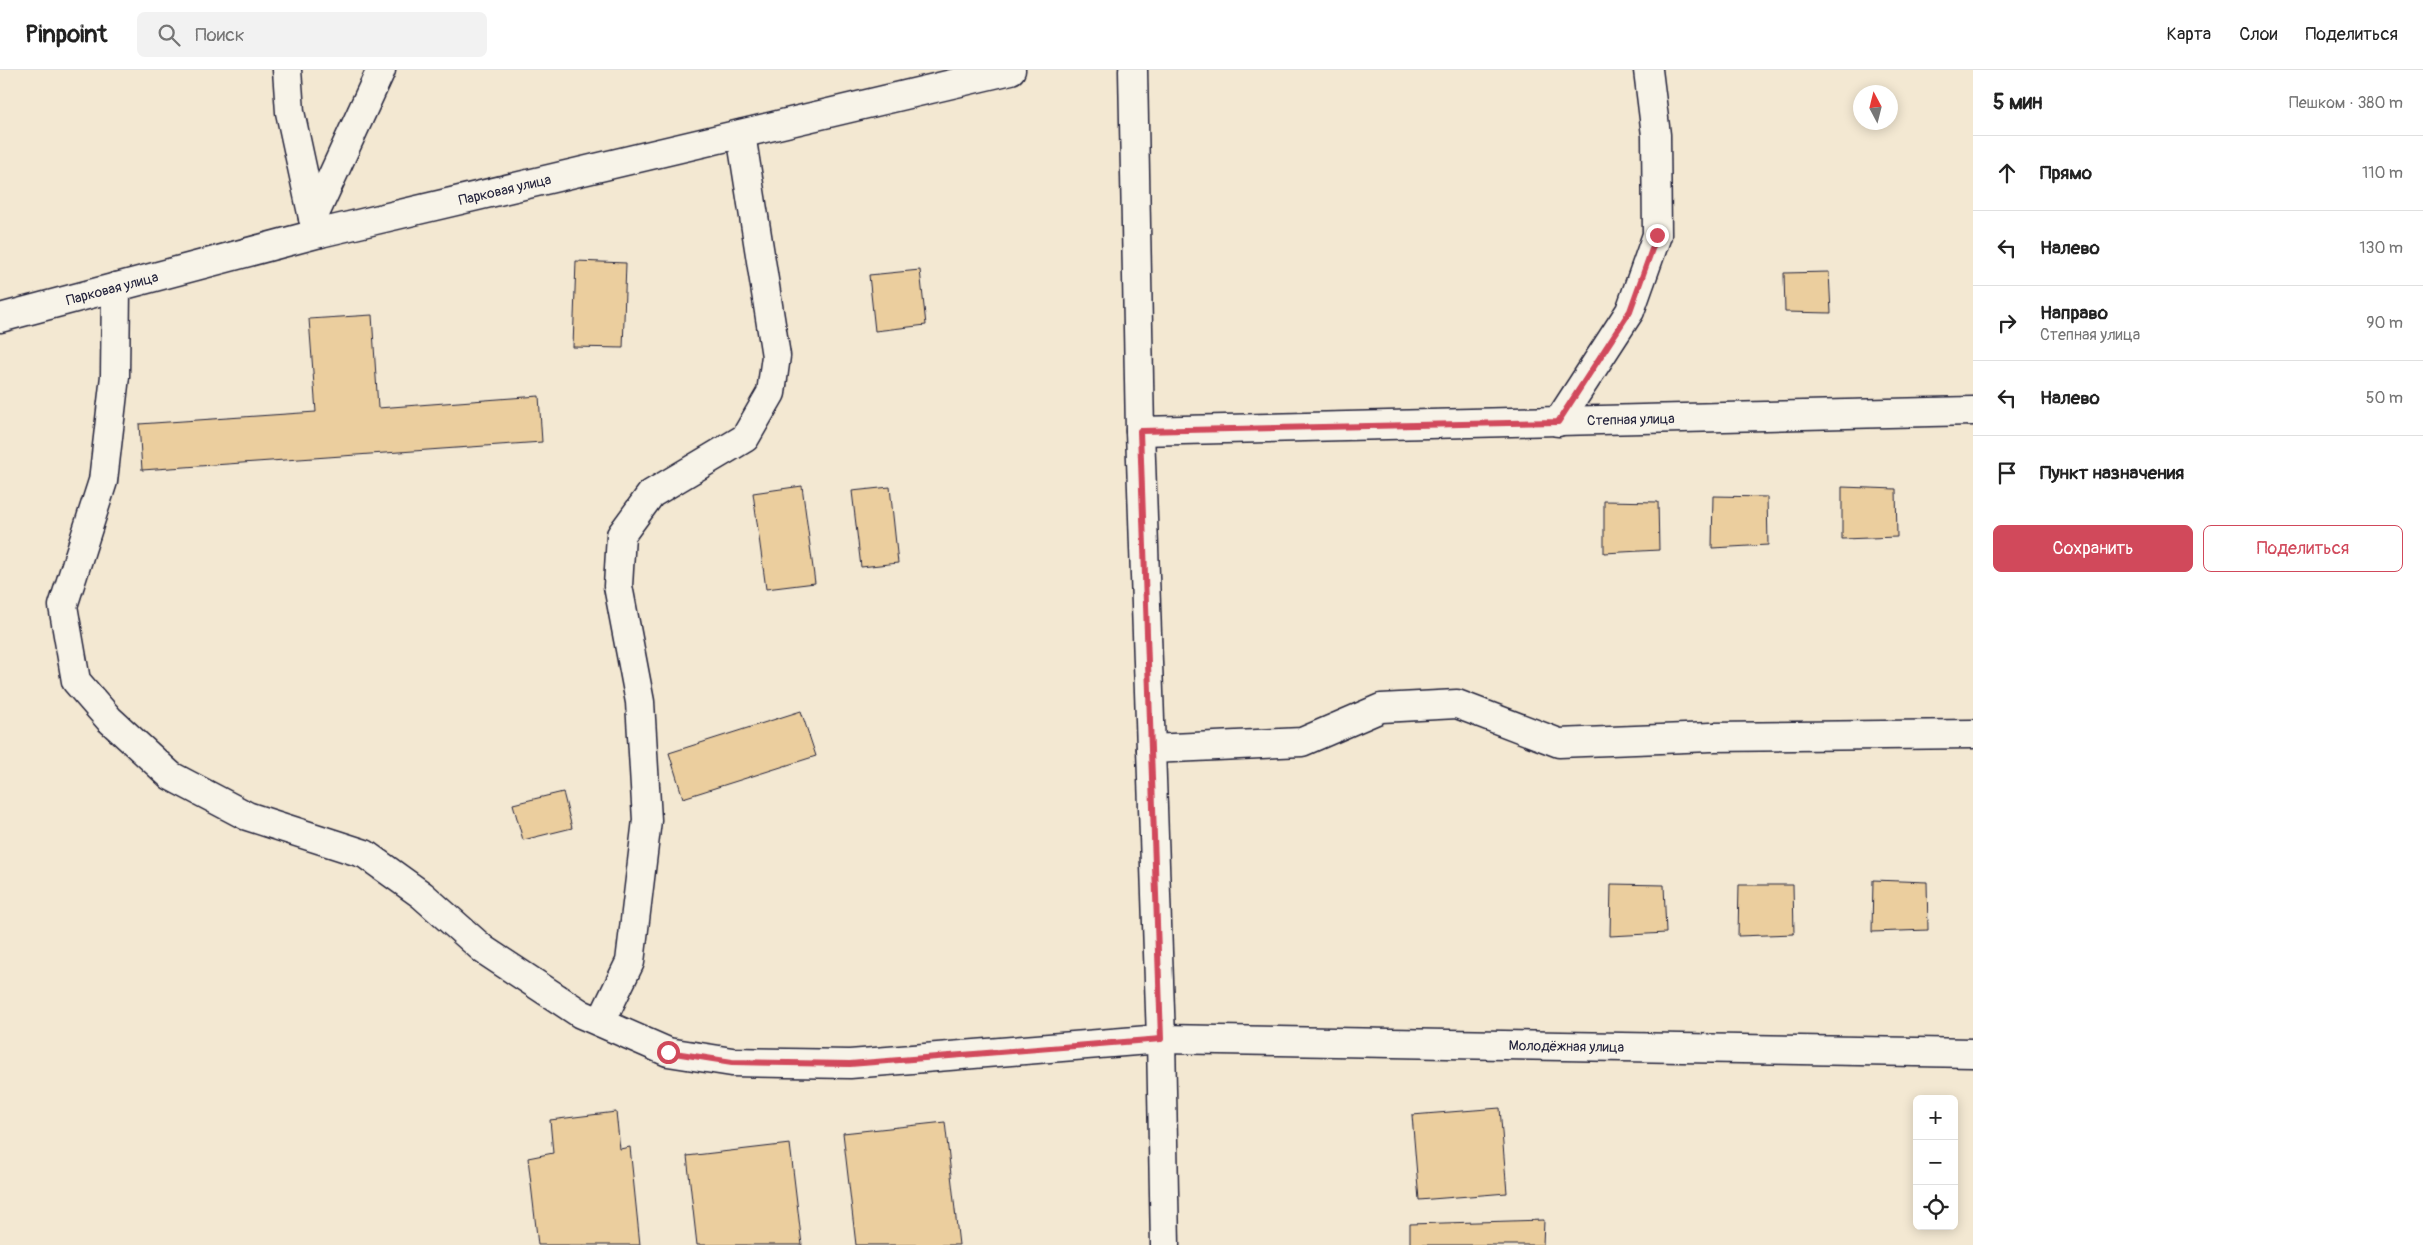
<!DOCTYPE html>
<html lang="ru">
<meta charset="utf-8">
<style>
:root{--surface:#fff;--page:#f2f2f2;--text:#222;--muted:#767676;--line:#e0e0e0;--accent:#d1495b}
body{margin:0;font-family:Pangolin,sans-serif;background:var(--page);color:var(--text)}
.controls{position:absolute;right:15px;bottom:15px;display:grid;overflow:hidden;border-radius:8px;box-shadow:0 2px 12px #0003}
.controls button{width:45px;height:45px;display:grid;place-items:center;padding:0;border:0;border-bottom:1px solid var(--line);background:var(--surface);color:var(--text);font:25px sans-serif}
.compass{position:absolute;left:1853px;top:15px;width:45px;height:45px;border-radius:50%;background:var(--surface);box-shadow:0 2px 12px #0003;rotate:353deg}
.stop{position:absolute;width:15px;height:15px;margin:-11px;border:4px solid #d1495b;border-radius:50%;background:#fff}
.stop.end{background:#d1495b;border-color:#fff;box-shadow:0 1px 5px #0008}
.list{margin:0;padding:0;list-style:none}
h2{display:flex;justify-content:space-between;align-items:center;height:65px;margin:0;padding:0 20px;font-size:21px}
h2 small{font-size:16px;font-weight:400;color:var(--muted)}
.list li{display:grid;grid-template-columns:32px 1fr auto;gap:15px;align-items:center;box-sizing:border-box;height:75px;padding:0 20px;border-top:1px solid var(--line)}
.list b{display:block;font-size:19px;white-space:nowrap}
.list p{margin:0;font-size:16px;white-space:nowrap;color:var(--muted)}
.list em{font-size:16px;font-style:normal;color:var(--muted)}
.actions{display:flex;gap:10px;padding:15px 20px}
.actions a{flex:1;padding:11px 0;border:1px solid var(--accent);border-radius:8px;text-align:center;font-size:18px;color:var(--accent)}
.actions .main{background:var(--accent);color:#fff}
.icon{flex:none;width:28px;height:28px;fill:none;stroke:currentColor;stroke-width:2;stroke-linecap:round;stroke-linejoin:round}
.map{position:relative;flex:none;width:1973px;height:1175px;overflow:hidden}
header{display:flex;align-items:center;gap:30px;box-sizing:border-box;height:70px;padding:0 25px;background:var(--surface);border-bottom:1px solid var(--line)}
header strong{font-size:24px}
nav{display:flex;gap:28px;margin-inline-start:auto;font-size:18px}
.search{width:350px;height:45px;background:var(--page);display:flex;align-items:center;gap:12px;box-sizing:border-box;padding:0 18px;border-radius:8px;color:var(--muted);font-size:19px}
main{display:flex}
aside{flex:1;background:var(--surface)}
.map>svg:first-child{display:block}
.building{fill:#ebce9e;stroke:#22223b}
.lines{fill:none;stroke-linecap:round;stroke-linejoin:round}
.minor-casing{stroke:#22223b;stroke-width:31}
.minor{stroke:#f7f3e8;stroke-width:28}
.route{stroke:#d1495b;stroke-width:6}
.labels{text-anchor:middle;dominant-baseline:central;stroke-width:4.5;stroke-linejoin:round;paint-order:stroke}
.street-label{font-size:14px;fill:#22223b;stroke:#f7f3e8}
</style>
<header>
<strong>Pinpoint</strong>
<div class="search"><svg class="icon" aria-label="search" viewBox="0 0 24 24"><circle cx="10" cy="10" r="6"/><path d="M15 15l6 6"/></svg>Поиск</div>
<nav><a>Карта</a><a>Слои</a><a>Поделиться</a></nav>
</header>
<main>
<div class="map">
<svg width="1973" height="1175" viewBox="0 0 1973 1175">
<rect width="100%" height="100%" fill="#f3e8d2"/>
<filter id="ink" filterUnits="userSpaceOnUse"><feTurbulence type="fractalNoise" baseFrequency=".02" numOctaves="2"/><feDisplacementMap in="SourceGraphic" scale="10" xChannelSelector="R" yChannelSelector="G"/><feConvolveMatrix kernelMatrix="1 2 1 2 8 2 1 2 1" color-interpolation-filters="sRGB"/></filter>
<g filter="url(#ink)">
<g class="building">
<polygon points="576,191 626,193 623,278 573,277"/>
<polygon points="920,200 926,255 875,261 869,205"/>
<polygon points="1829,202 1831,243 1785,242 1784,203"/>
<polygon points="372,245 378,338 539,326 542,372 142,400 139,354 316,342 309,249"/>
<polygon points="802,416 815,513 766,519 753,423"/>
<polygon points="890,417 898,493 861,497 852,421"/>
<polygon points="1842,417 1896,419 1897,467 1842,469"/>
<polygon points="1713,426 1767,427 1768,475 1712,478"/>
<polygon points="1604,431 1658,432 1659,480 1604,483"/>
<polygon points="801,641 816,686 683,728 669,683"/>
<polygon points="563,722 572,758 523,770 513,734"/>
<polygon points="1873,810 1927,812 1928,860 1872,862"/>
<polygon points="1611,814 1664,815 1666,863 1610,866"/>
<polygon points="1739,815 1793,815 1794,864 1738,866"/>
<polygon points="1500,1038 1507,1123 1419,1130 1412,1045"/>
<polygon points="616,1042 620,1079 630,1077 640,1175 538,1175 528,1088 553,1083 550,1050"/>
<polygon points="945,1052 959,1175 856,1175 843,1063"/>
<polygon points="790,1074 802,1175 697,1175 687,1086"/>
<polygon points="1544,1150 1543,1175 1410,1175 1410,1154"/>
</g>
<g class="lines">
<g class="minor-casing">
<g id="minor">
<polyline points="287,0 290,42 313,148 320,163"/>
<polyline points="1133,0 1140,361 1161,969 1165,1175"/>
<polyline points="313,148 381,0"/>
<path id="s1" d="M116,217l-1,89 -12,105 -40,125 13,75 33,38 62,57 76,40 118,38 57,41 62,55 97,64 87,38 64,10 118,2 311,-25 812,14"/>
<path id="s2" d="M0,248l320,-85 691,-163"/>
<polyline points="1558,352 1630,241 1657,165 1656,65 1648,0"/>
<path id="s3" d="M1140,361l833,-20"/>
<polyline points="1151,679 1302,672 1381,638 1457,634 1559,673 1711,667 1973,664"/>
<polyline points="601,952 630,892 647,750 640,632 618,516 621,465 651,424 745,368 771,323 776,286 741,64"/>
</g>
</g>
<use href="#minor" class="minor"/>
</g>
</g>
<g class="lines" filter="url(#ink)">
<polyline class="route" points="668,982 732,992 850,994 1161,969 1140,361 1558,352 1630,241 1657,165"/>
</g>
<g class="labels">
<g class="street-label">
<text stroke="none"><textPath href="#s2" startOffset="521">Парковая улица</textPath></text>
<text stroke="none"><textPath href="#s2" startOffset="116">Парковая улица</textPath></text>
<text stroke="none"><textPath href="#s3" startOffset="491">Степная улица</textPath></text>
<text stroke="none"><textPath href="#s1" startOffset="2011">Молодёжная улица</textPath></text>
</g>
</g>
</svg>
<div class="controls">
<button>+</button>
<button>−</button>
<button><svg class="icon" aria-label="locate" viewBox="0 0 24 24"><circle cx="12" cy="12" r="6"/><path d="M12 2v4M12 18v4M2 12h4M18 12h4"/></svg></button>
</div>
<svg class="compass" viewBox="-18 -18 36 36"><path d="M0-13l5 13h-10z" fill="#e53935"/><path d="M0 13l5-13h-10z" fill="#767676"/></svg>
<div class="stop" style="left:668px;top:982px"></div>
<div class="stop end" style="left:1657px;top:165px"></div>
</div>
<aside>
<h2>5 мин<small>Пешком · 380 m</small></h2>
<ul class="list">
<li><svg class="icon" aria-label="ahead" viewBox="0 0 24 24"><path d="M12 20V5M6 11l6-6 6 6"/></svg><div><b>Прямо</b></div><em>110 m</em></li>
<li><svg class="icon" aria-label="left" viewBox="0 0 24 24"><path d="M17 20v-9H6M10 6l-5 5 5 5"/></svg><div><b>Налево</b></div><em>130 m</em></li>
<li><svg class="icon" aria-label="right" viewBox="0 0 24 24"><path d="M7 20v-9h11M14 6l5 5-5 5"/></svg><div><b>Направо</b><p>Степная улица</p></div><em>90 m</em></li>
<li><svg class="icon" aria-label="left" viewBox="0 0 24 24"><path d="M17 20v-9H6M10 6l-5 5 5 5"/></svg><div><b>Налево</b></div><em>50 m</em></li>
<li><svg class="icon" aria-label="arrive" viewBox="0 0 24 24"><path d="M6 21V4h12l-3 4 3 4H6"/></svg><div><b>Пункт назначения</b></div></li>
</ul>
<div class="actions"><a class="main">Сохранить</a><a>Поделиться</a></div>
</aside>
</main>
